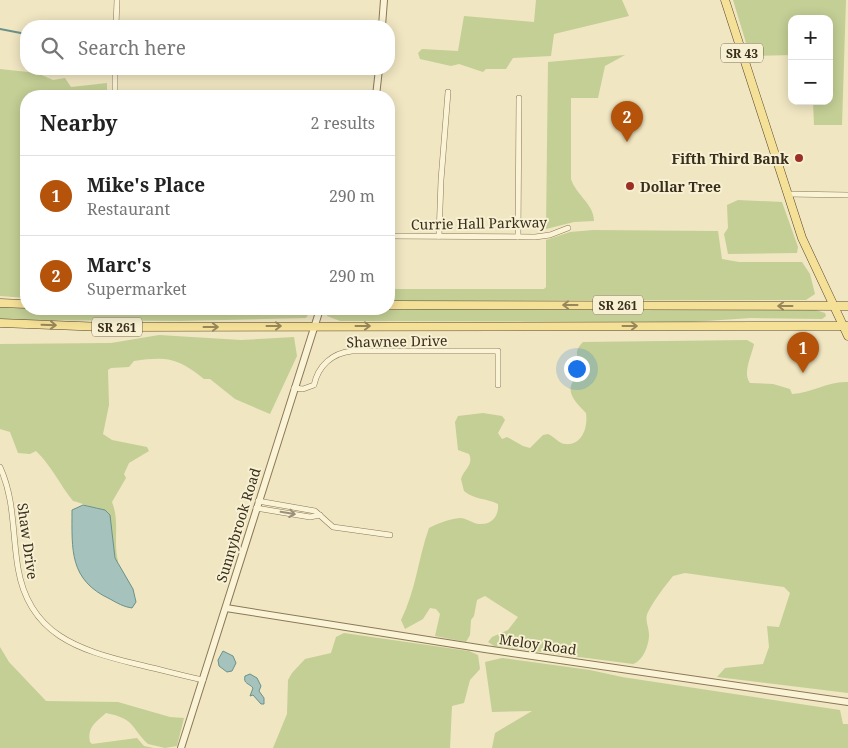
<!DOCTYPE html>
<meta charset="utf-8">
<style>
:root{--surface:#fff;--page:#f2f2f2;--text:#222;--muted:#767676;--line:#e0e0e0;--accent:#b45309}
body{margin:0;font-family:"Noto Serif",serif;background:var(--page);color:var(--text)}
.controls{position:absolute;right:15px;top:15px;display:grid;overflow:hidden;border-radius:10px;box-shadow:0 2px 12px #0003}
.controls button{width:45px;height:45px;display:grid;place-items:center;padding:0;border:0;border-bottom:1px solid var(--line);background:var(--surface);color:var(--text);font:25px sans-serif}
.you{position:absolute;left:576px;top:368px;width:18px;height:18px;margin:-12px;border:4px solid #fff;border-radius:50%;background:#1a73e8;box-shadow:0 0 0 8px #1a73e833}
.badge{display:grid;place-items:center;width:32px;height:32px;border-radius:50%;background:var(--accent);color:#fff;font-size:16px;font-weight:700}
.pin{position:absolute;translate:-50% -41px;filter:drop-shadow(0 1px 2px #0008)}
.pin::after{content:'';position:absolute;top:26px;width:18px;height:15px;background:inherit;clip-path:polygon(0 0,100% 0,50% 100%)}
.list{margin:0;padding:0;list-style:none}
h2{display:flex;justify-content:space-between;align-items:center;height:65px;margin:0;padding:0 20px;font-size:21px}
h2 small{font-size:16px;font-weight:400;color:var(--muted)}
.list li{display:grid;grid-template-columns:32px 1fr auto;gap:15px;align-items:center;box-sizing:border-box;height:80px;padding:0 20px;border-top:1px solid var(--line)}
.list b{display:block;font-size:19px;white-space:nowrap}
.list p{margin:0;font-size:16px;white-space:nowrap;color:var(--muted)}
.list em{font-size:16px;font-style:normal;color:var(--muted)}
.icon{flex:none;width:28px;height:28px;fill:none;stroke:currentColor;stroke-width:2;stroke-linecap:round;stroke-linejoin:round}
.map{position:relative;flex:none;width:848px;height:748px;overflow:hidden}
.search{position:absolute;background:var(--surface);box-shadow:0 2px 12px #0003;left:20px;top:20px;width:375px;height:55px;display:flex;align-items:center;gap:12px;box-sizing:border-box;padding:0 18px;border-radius:20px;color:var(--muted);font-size:19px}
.panel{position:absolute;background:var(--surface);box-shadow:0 2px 12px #0003;left:20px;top:90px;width:375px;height:225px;border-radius:20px}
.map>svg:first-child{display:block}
.green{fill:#c3cf95}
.water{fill:#a5c2bc;stroke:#6b918b}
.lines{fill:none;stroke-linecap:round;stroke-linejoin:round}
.stream{stroke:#6b918b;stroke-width:2}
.minor-casing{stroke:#8b7858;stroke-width:6}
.tertiary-casing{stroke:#8b7858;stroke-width:8}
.primary-casing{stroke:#58452d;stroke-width:9}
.minor{stroke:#faf3d6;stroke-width:5}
.tertiary{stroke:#faf3d6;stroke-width:6}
.primary{stroke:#f5e098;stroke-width:8}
.oneway{stroke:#98875a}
.oneway2{stroke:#9a907a}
.poi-dot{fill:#9c2f25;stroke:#f7f0d2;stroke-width:2}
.labels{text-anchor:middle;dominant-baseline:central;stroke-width:4;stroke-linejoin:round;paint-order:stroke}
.shield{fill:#f7f0d2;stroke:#736853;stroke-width:1}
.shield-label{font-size:12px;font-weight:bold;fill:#3a2e1d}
.poi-label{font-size:14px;font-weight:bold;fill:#3a2e1d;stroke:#f7f0d2;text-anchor:end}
.street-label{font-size:14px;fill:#3a2e1d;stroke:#f7f0d2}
</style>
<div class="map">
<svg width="848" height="748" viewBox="0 0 848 748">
<rect width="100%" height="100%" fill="#f0e6c2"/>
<g class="green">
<polygon points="536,0 622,0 629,16 554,34 551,56 513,58 506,69 486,69 483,72 459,64 451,66 420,59 418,53 422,49 458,51 464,16 534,22"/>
<polygon points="733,0 846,0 842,125 814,125 813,101 829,101 829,19 792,19 792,55 750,56"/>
<path d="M625,55l-20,11 -7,32h-27v81c5,16 23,25 23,42l-20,1 -28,7 2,-167z"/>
<polygon points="0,69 37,73 53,80 65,78 71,87 107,83 107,96 26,96 26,298 0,296"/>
<polygon points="738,200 782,202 798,247 797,253 728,254 724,234 728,228 727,205"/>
<polygon points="593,230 718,231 722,259 739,262 802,262 810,274 815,294 806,300 389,301 389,289 544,289 546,287 546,240 570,232"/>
<polygon points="0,305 26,306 26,309 289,309 309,313 306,318 180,321 19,320 0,319"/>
<polygon points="423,309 813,309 825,313 826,316 822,319 751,318 692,322 363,321 340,321 327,316 328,311"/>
<path d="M159,335l82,5 53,-3 3,19 -27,58 -35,-15 -25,-20h-6c-26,-21 -37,-23 -70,-18l-5,6 -18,1 -3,2 1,35 -6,29 9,6 35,7 2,4 -20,12 -5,11 2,4 -14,24c8,20 1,39 6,59l-1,2 -4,-13 -1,-20 -13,-22c-11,-1 -17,-5 -26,-7 -13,-16 -22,-36 -37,-50l-6,3 -12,-1 -8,-21 -10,-3v-85l111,-1z"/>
<path d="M747,340l7,4c-2,11 -12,29 -4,39l23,1 17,5 2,5c20,-1 36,-13 56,-12v311l-131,-16 8,-9 38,-4 6,-17 -2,-21 12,1 11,-34 -6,-6 -99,-14 -12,3c-8,10 -19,24 -25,36 -4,8 1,14 1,23 0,10 -6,26 -16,29l-139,-18 -6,-4 4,-5 16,-7 10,-13 -33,-21 -8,4 -3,16 -3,4 -1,15 -4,7 -31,-6 5,-22 -4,-5 -6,-1 -7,11 -18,10 -4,-9c15,-30 17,-61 28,-92 9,-5 21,-9 31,-10 7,0 13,6 19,6 13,1 20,-8 19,-20 -12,-6 -23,-4 -34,-13l-3,-12c3,-10 13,-14 8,-25l-11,-4 -3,-28 3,-6 25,-3 19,3 3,4 -7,13 4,6 5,-2 16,9 7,2 13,-13 5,-1c7,3 10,9 17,10 18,2 23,-18 21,-31 -8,-9 -22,-20 -12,-33h8l4,-5c-3,-13 -17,-19 -3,-33z"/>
<polygon points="344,633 469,651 478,655 480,669 470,680 464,703 452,706 450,748 273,748 287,714 288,680 292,673 305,659 331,653 336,637"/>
<path d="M0,647l9,15 37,39 72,1 52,15 14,1 -7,28 -12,2 -17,-4c-18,-17 -12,-25 -42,-31 -10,9 -19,14 -16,29l2,2 45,-6 7,8 10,2h-154z"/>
<polygon points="502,658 590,670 622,677 840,710 843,724 848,724 848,748 492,748 495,733 532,711 492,712 485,662"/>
</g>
<g class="water">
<path d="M83,505l22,5 5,5 5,43 18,31 3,13 -4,6c-8,-1 -15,-5 -22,-9 -41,-19 -38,-49 -38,-89z"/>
<polygon points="223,651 233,656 236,663 232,671 227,672 219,666 218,660"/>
<path d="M250,674l7,4 4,8 -2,5 5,7v6h-3l-8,-9 -3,1 3,-8c-4,-5 -10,-4 -8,-12z"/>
</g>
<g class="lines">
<polyline class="stream" points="0,29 26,34"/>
<g class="minor-casing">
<g id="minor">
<polyline points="116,26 117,0"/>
<polyline points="115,96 115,69"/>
<polyline points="787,194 848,195"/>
<polyline points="389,236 535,237 550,235 568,228"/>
<polyline points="439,236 441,180 448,92"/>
<polyline points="518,237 519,98"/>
<path d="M294,388l9,1 11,-4c4,-19 18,-32 38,-34h146v34"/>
<path d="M0,467c15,33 12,66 18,101 11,67 61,82 118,96 22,5 44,11 67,16"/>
<polyline points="258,501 315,511 333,527 390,535"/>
<polyline points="256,508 310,517 320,515"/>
</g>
</g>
<g class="tertiary-casing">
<g id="tertiary">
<polyline points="382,26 384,0"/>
<polyline points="376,96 379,69"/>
<polyline points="226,608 485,649 848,702"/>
<polyline points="181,748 320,309"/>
</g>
</g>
<g class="primary-casing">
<g id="primary">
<polyline points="725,0 802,238 848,336"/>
<polyline points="0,303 26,304"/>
<polyline points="389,305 848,306"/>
<polyline points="0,323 105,327 848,326"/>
</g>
</g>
<use href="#minor" class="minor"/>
<use href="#tertiary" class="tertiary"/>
<use href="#primary" class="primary"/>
</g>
<defs><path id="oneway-shaft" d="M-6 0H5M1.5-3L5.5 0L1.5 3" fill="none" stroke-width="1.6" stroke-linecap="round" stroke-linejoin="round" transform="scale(1.25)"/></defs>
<g class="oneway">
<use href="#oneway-shaft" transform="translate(570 305) rotate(-180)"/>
<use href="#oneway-shaft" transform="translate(785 306) rotate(-180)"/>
<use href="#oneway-shaft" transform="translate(49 325) rotate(2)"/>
<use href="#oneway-shaft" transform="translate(274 326)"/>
<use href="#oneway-shaft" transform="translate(363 326)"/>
<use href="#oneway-shaft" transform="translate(630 326)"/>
<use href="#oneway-shaft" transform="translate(211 327)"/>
</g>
<use class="oneway2" href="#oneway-shaft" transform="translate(288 513) rotate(9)"/>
<g class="poi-dot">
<circle cx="799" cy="158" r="5"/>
<circle cx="630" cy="186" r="5"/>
</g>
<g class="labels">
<g class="shield">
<rect x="721" y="43.5" width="42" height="19" rx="4"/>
<rect x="593" y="295.5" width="50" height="19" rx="4"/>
<rect x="92" y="317.5" width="50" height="19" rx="4"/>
</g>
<g class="shield-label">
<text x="742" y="53">SR 43</text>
<text x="618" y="305">SR 261</text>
<text x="117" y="327">SR 261</text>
</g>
<g class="poi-label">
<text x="789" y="158">Fifth Third Bank</text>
<text x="640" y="186" text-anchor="start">Dollar Tree</text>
</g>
<g class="street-label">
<text transform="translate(479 223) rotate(-1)">Currie Hall Parkway</text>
<text transform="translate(397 341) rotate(-1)">Shawnee Drive</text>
<text transform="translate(238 525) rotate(-73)">Sunnybrook Road</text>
<text transform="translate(28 541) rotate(82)">Shaw Drive</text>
<text transform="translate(538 644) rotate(8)">Meloy Road</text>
</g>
</g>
</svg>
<div class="controls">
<button>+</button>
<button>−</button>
</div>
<div class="you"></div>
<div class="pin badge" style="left:803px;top:373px">1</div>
<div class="pin badge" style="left:627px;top:142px">2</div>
<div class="search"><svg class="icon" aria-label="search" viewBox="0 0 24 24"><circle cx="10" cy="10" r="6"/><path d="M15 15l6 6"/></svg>Search here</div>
<section class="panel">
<h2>Nearby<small>2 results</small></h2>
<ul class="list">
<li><span class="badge">1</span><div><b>Mike's Place</b><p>Restaurant</p></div><em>290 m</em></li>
<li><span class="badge">2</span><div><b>Marc's</b><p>Supermarket</p></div><em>290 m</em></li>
</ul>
</section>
</div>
